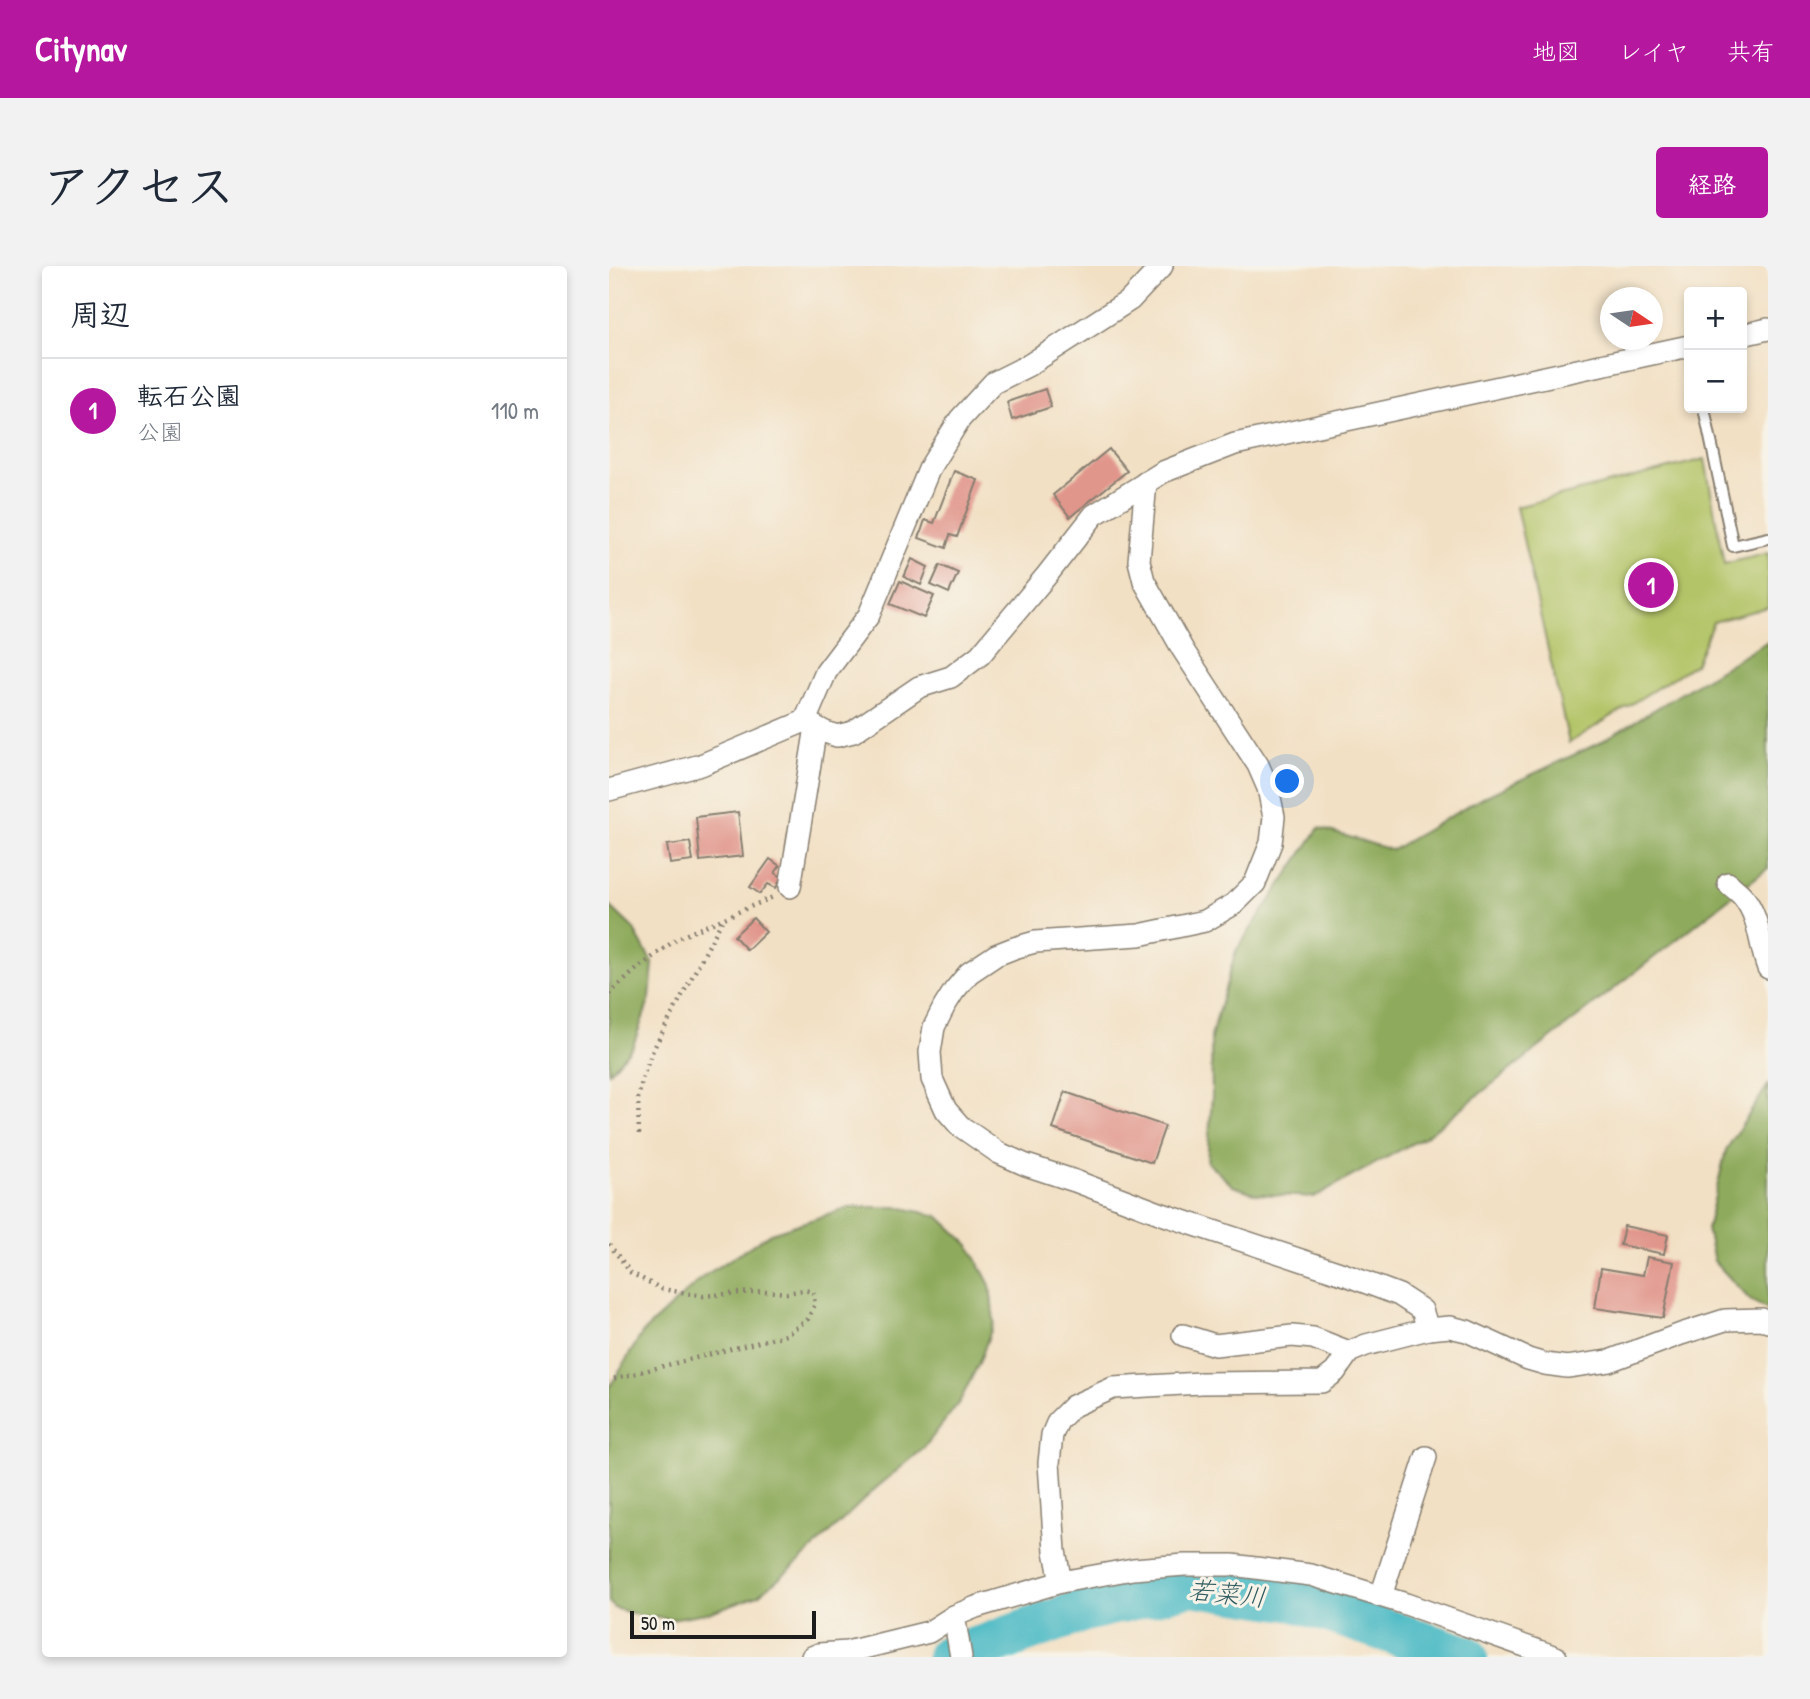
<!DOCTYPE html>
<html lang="ja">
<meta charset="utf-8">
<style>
:root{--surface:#fff;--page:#f2f2f3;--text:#1f2937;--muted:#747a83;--line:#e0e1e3;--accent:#b5179e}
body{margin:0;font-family:"Patrick Hand","Klee One",sans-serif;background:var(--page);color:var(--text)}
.controls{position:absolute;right:21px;top:21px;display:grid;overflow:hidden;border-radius:7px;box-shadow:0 4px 10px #0003}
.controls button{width:63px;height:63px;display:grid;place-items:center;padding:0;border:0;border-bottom:2px solid var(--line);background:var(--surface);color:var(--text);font:35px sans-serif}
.compass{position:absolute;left:991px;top:21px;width:63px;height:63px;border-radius:50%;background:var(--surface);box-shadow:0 4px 10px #0003;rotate:103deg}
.scale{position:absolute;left:21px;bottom:18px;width:186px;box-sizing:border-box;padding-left:7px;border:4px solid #1c1c1c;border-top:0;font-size:19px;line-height:24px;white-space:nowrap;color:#1c1c1c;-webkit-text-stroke:5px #f7f3e8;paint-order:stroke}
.you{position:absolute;left:679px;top:516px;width:24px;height:24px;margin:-18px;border:5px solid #fff;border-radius:50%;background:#1a73e8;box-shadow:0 0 0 10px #1a73e833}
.badge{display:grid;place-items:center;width:46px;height:46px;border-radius:50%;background:var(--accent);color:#fff;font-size:23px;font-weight:700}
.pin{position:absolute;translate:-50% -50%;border:4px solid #fff;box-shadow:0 2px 7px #0006}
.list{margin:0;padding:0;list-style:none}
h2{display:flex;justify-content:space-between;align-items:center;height:91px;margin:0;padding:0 28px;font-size:30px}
h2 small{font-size:23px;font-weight:400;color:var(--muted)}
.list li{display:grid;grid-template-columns:46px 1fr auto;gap:21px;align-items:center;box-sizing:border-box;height:105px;padding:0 28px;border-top:2px solid var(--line)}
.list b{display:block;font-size:26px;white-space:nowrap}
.list p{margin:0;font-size:23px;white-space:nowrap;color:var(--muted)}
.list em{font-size:23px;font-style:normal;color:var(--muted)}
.map{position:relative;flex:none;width:1159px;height:1391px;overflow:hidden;border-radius:7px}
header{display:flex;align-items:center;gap:42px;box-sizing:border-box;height:98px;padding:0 35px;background:var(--accent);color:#fff}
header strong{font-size:33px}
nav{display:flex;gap:38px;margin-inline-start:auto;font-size:24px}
.intro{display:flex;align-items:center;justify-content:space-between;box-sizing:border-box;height:168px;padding:0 42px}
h1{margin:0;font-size:49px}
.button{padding:18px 32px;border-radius:7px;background:var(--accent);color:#fff;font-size:24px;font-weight:700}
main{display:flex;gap:42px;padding:0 42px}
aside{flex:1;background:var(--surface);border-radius:7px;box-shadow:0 4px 10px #0003}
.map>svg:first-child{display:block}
.green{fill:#b3c467;stroke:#687042;stroke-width:2}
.forest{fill:#8eaa5c;stroke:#55633c;stroke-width:2}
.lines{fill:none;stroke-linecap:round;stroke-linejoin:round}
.river{stroke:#4cbac5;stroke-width:44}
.building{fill:#e1968c}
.lane-casing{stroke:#877e70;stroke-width:14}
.street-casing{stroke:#877e70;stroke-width:24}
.path{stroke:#877e70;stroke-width:4.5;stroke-dasharray:2 5;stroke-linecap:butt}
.lane{stroke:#fff;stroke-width:10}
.street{stroke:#fff;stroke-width:21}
.labels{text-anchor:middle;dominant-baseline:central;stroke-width:6;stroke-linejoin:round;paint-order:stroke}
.water-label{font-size:26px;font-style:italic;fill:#2f5b60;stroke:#f7f3e8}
</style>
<header>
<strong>Citynav</strong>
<nav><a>地図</a><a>レイヤ</a><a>共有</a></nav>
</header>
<div class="intro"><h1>アクセス</h1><a class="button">経路</a></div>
<main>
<aside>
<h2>周辺<small></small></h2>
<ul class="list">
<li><span class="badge">1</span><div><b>転石公園</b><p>公園</p></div><em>110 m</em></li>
</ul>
</aside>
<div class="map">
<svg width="1159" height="1391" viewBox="0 0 1159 1391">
<rect width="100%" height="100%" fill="#f7f3e8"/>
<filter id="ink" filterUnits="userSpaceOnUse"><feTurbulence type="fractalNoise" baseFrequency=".0143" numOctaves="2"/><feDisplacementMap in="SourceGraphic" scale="14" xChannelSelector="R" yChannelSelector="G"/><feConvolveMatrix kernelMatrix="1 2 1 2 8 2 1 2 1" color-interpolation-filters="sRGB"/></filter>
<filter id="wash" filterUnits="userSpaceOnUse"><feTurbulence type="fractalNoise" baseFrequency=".00686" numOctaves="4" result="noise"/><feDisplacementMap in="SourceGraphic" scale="28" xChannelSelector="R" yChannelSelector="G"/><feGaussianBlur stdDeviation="1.57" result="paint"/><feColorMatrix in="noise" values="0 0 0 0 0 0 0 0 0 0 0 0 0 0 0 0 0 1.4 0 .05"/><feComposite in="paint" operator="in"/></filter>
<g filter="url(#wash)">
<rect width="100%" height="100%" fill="#f2e0c4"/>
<polygon class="green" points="1096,193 1115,298 1159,287 1159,341 1104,356 1086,398 960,477 907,241"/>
<g class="forest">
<polygon points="1159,375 1159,602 817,870 705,931 648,928 624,920 598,896 603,831 602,771 627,685 710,562 783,584 873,532 990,477"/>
<polygon points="0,639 24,662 44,698 41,732 24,780 0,807"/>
<polygon points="1159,819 1159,1044 1141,1034 1105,995 1098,963 1117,884"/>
<polygon points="242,941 289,941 329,950 360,979 381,1019 385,1056 370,1097 351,1135 314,1183 267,1222 190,1296 149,1329 102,1346 62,1353 32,1350 6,1342 0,1336 0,1122 34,1066 95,1010 162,967"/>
</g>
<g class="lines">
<polyline class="river" points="339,1391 376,1380 475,1344 582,1318 686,1334 857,1391"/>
</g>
<g id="blocks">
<g class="building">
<polygon points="436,123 442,141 403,154 398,136"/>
<polygon points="500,183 518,205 461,251 444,229"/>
<polygon points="345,205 369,214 348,271 341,269 337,282 310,272 316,254 325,257"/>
<polygon points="303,293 319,301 312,319 295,311"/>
<polygon points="331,299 349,307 340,327 322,319"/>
<polygon points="291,315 325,330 315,352 281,338"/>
<polygon points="129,546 134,590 91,595 87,551"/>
<polygon points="81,576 84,595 61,598 58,579"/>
<polygon points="161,593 171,600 166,607 173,611 167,622 159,618 151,628 141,621"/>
<polygon points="144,652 157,666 138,684 125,670"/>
<polygon points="456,826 556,860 543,897 444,863"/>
<polygon points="1015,960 1059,969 1055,988 1011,979"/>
<polygon points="1038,991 1065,996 1054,1052 986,1042 992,1002 1034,1009"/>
</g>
</g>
</g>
<g filter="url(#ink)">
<use href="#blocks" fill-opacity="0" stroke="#877e70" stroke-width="2"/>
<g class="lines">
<g class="lane-casing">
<polyline id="lane" points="1095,142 1124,280 1159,272"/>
</g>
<g class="street-casing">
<g id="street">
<polyline points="1133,69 1159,63"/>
<polyline points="537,216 530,295 535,315 574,384 649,499 659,522 665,551 662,577 646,617 625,638 596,655 530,669 426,676 405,682 387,689 360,707 345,725 335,741 325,761 321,786 323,813 337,844 351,860 390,887 417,899 466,915 553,948 737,1009 790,1029 813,1044 819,1063"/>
<polyline points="196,455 216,466 228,470 244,466 310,421 342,411 371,389 438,309 485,249 554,206 626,178 1080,80"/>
<polyline points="0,524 92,499 196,455 217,406 260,349 321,201 351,153 384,117 420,99 521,34 553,0"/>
<path d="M1119,617c5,5 12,9 16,15 16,20 15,47 24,70"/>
<polyline points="181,621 207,461"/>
<polyline points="574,1069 606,1079 683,1070 704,1072 740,1086"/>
<polyline points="452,1316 524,1303 576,1299 623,1299 702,1309 797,1338 947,1391"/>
<polyline points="772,1330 817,1191"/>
<polyline points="203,1391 210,1388 238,1386 320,1366 345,1350"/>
<polyline points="352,1391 345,1350 367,1341 452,1316 446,1285 440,1197 443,1169 449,1155 464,1140 504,1122 592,1117 713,1116 726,1106 740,1086 757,1079 819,1063 841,1061 858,1065 919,1093 936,1098 958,1101 1000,1095 1072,1068 1116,1054 1153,1053 1159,1056"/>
</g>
</g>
<g class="path">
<polyline points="0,728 29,702 69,672 164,631"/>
<polyline points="30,868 29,833 34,810 44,784 114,653"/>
<polyline points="0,978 22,1007 53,1023 94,1030 155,1025 178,1027 195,1024 204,1026 206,1038 199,1053 177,1069 0,1114"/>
</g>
<use href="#lane" class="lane"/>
<use href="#street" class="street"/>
</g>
</g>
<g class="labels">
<g class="water-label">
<text transform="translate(618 1327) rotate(6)">若菜川</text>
</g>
</g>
</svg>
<div class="controls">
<button>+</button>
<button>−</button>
</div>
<svg class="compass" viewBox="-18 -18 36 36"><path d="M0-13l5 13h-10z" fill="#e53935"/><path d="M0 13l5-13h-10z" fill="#747a83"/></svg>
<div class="scale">50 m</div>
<div class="you"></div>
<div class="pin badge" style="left:1042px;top:319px">1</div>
</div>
</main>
